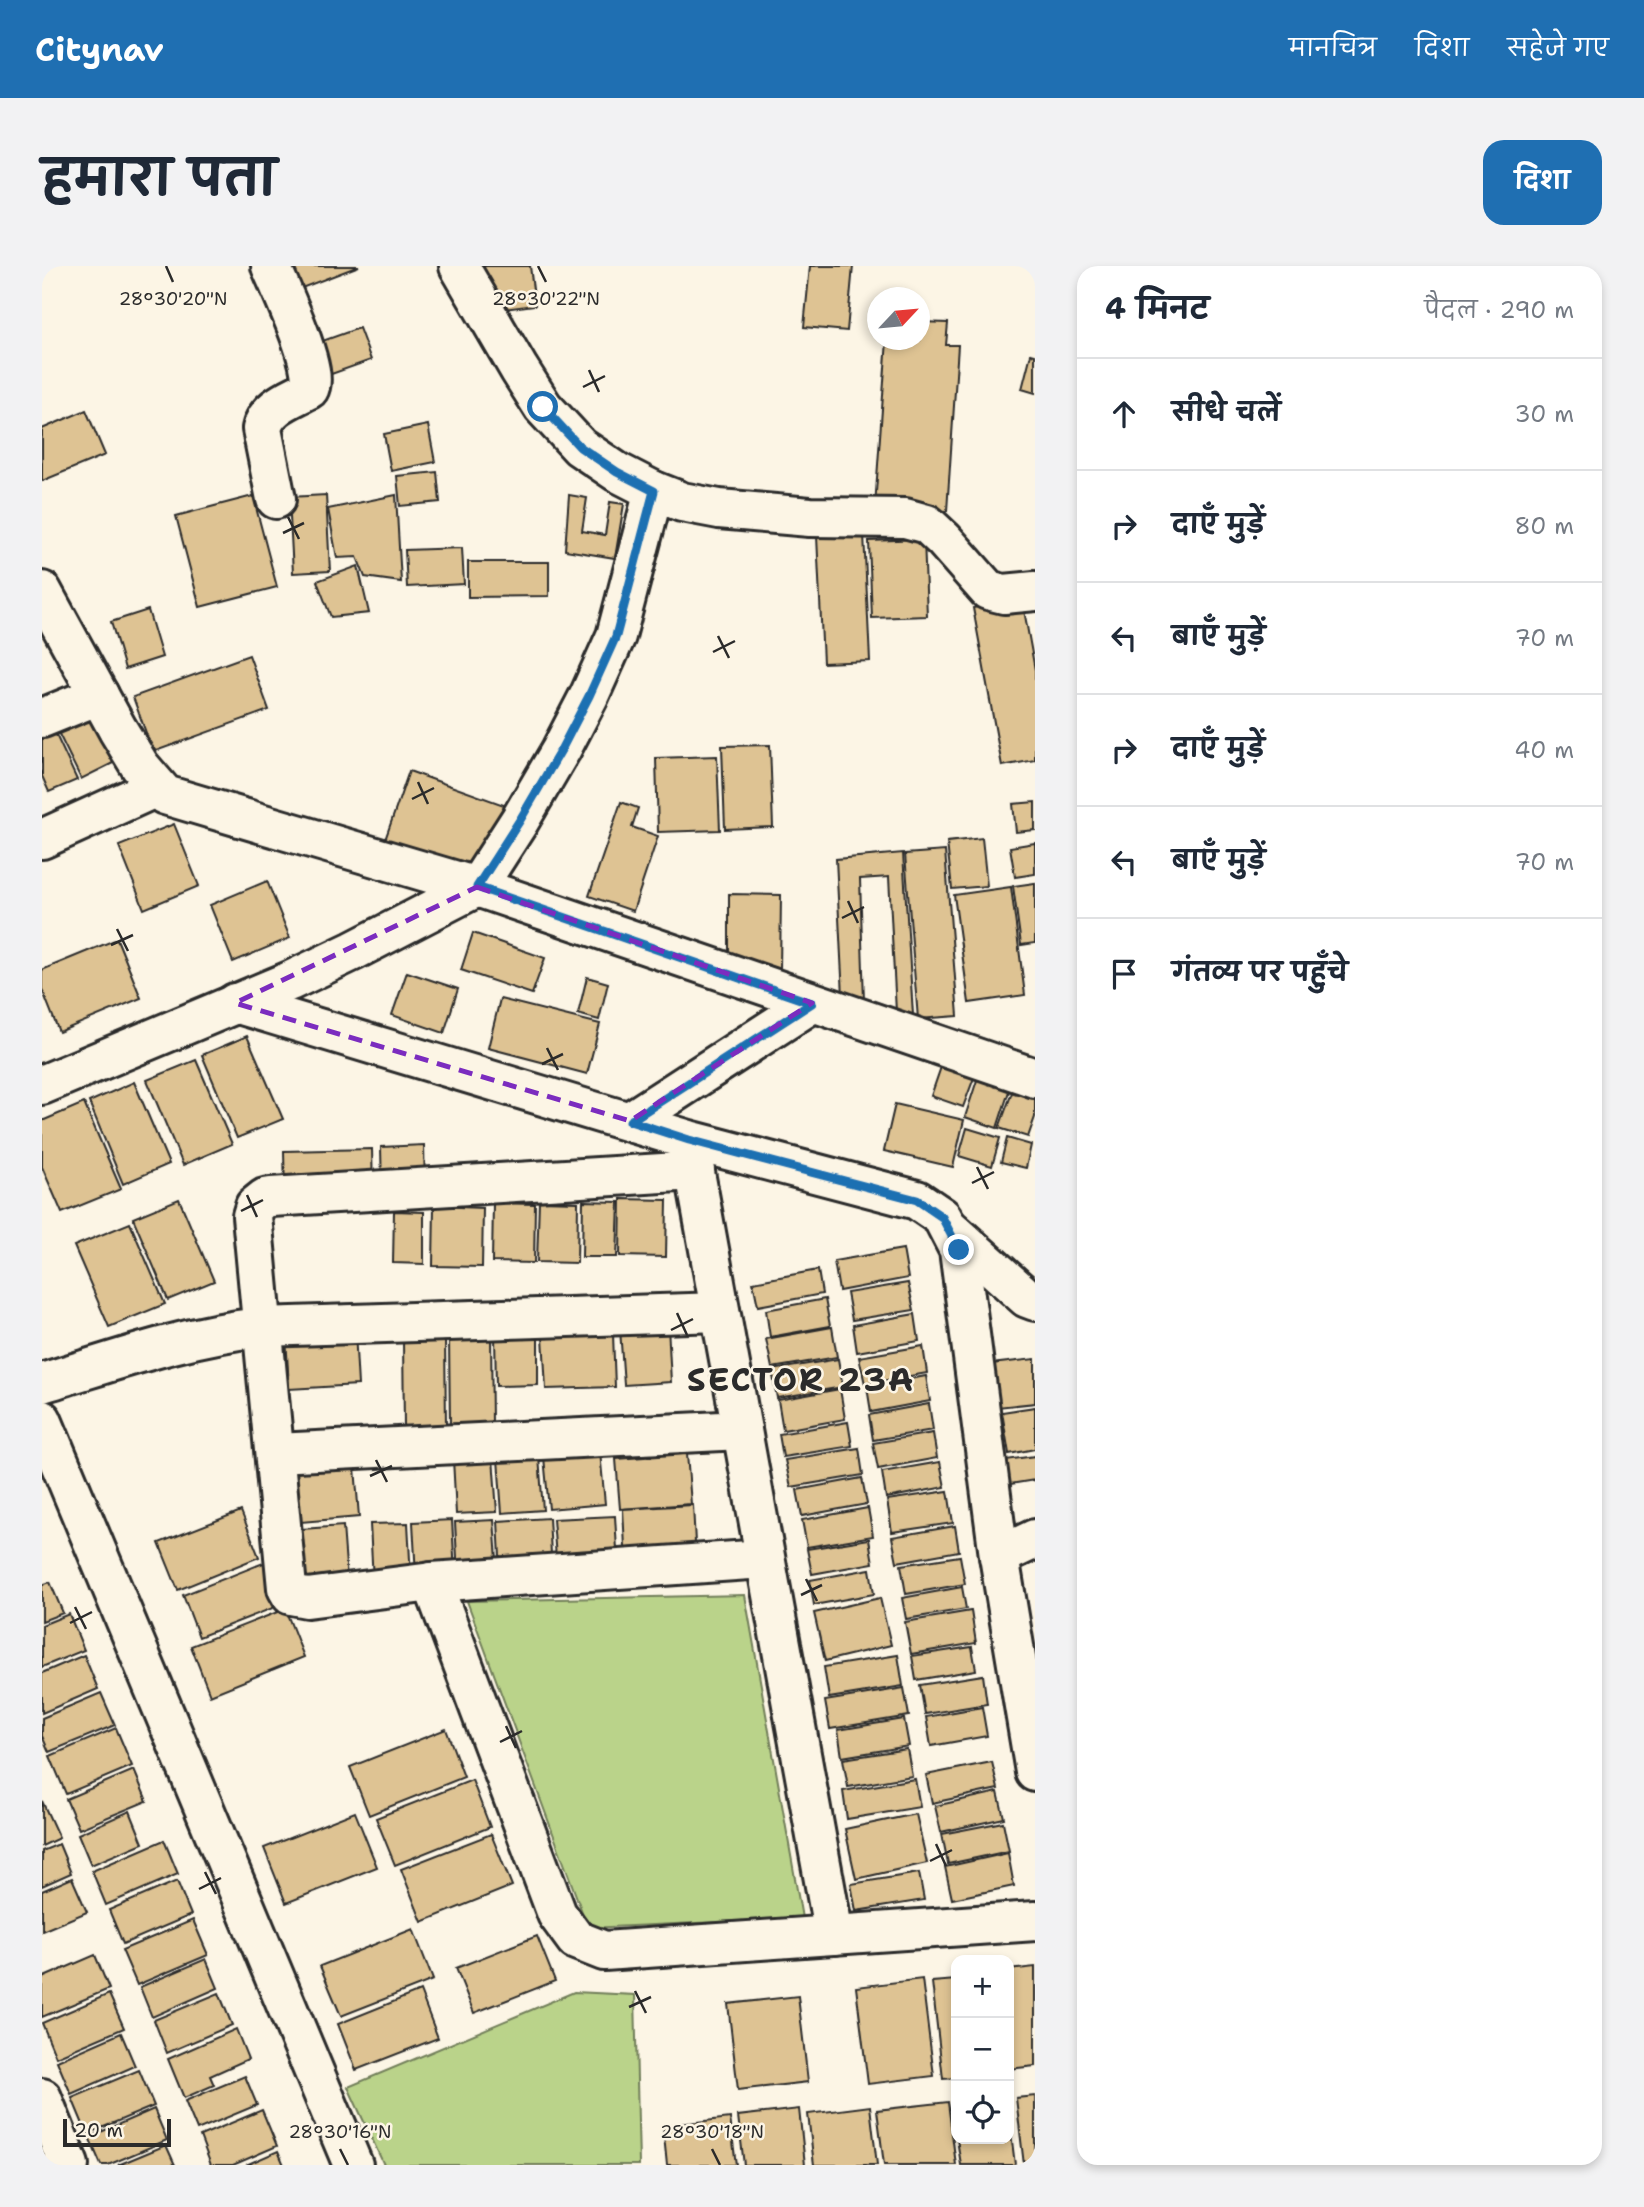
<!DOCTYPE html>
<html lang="hi">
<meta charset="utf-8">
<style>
:root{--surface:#fff;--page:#f2f2f3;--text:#1f2937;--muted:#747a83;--line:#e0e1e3;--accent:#1f6fb2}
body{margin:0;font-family:"Shantell Sans","Playpen Sans Deva",sans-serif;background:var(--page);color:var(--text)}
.controls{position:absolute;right:21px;bottom:21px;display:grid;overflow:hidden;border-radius:14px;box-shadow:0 4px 10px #0003}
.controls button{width:63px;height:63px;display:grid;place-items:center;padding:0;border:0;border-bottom:2px solid var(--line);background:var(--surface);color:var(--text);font:35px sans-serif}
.compass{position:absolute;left:825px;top:21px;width:63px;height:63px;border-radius:50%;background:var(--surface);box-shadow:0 4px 10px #0003;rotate:64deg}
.scale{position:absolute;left:21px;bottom:18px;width:108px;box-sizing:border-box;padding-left:7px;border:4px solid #2b2b2b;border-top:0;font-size:19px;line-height:24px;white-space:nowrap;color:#2b2b2b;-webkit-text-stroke:5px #fcf5e5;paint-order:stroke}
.stop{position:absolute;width:21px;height:21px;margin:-16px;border:5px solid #1f6fb2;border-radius:50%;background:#fff}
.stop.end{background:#1f6fb2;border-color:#fff;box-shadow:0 2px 7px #0008}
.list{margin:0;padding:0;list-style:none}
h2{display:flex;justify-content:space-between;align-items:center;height:91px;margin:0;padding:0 28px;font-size:30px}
h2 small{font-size:23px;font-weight:400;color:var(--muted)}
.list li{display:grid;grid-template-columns:46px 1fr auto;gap:21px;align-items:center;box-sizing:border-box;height:112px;padding:0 28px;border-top:2px solid var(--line)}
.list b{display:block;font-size:26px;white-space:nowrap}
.list em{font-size:23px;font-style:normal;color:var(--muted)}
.icon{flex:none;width:38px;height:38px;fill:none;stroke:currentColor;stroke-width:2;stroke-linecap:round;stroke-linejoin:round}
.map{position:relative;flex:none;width:993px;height:1899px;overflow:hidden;border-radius:21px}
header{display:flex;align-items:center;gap:42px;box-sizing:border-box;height:98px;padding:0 35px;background:var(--accent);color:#fff}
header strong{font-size:33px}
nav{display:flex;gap:38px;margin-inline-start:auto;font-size:24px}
.intro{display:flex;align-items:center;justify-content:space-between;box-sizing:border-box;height:168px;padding:0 42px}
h1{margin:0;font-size:49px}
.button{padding:18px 32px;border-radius:21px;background:var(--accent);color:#fff;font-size:24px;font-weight:700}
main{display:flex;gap:42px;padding:0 42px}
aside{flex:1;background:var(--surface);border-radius:21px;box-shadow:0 4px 10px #0003}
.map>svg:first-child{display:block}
.green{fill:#bad38a;stroke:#727f5a;stroke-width:2}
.building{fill:#dec393;stroke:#2b2b2b;stroke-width:2}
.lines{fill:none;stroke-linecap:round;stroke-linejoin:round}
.minor-casing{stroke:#2b2b2b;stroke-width:44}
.minor{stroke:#fcf5e5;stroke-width:38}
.route{stroke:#1f6fb2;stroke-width:9}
.marked{fill:none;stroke:#7b2cbf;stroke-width:5;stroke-dasharray:14 9;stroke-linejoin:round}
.ticks{fill:none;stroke:#2b2b2b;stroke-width:2.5}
.labels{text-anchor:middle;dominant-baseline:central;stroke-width:5;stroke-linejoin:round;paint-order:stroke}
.district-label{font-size:33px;font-weight:bold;letter-spacing:2px;fill:#2b2b2b;stroke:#fcf5e5}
.ticks-label{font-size:18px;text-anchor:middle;fill:#2b2b2b;stroke:#fcf5e5;stroke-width:5;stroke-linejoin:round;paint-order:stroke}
</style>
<header>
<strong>Citynav</strong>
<nav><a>मानचित्र</a><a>दिशा</a><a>सहेजे गए</a></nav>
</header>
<div class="intro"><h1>हमारा पता</h1><a class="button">दिशा</a></div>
<main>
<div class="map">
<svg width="993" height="1899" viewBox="0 0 993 1899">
<rect width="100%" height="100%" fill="#fcf5e5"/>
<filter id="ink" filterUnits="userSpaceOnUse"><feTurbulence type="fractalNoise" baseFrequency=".0143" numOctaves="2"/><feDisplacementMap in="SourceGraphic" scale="14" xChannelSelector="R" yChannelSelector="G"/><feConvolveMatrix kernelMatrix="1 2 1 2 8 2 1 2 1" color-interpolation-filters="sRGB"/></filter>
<g filter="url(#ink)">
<g class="green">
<polygon points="703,1329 760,1652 546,1662 425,1335"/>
<polygon points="532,1726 593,1729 597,1899 342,1899 306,1821"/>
</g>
<g class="building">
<polygon points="237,0 317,0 244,28"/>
<polygon points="423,0 488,0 493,39 446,45"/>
<polygon points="768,0 811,0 805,65 762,61"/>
<polygon points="878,56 906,57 904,79 916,79 905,245 833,240 845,74 873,76 873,74 878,74"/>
<polygon points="317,62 329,94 281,111 269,79"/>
<polygon points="989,88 993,89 993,127 980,123"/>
<polygon points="44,144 63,189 0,215 0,163"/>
<polygon points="386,159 393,196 349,205 342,168"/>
<polygon points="395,206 398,236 358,240 355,210"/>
<polygon points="284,229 288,305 251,307 247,231"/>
<polygon points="354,229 359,316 323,311 315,291 295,292 286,243"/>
<polygon points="527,229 545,232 540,265 563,269 568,236 582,238 573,292 523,284"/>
<polygon points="211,230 235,321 158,341 134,250"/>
<polygon points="822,268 828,395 781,397 775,270"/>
<polygon points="882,273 885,350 830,352 827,275"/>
<polygon points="420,282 422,318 365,321 363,284"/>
<polygon points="426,296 507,296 507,330 426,331"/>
<polygon points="316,300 327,347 289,351 275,315"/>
<polygon points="980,333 993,404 993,494 960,500 931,342"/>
<polygon points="106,344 120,391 83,403 69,356"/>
<polygon points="207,389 227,444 111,486 91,431"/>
<polygon points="44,441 71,497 39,513 12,458"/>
<polygon points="8,456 35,514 7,526 0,510 0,460"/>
<polygon points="728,479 731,561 683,563 680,480"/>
<polygon points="675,490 678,564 616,566 614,492"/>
<polygon points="367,505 462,539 438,609 343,574"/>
<polygon points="579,536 596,542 590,561 616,570 591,645 547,630"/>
<polygon points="993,536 993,564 974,566 971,538"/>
<polygon points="132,558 157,620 102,643 77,580"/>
<polygon points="940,572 945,620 910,623 905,576"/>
<polygon points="993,577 993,608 973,611 968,581"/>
<polygon points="903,585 916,750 876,753 863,588"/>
<polygon points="861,587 871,749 854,746 847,611 818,613 822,735 801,730 794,593"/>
<polygon points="225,615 248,672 191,696 168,639"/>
<polygon points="993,617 993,677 979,679 971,620"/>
<polygon points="969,621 983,729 927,737 912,629"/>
<polygon points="687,628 739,629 738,705 687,704"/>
<polygon points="431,667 503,692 490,728 419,704"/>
<polygon points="75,673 99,732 17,766 0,723 0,704"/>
<polygon points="365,706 416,723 402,767 350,749"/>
<polygon points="545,711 566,717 557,754 536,748"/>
<polygon points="458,733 558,758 545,808 446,782"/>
<polygon points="205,770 241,853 195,872 160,789"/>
<polygon points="154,794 190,878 141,899 105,814"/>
<polygon points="900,798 933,809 921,841 889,830"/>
<polygon points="936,811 968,822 955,862 923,851"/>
<polygon points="92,816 127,898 81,918 47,836"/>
<polygon points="972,821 993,829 993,851 986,871 957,862"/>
<polygon points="42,837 79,923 20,947 0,901 0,855"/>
<polygon points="853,838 922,854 911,901 842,885"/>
<polygon points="925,862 958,872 950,900 917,890"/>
<polygon points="965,872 989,879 984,902 959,896"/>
<polygon points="382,879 383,920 340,922 339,881"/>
<polygon points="330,883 331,924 243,927 242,885"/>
<polygon points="137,933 172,1015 126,1034 91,952"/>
<polygon points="579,933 625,934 624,991 578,990"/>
<polygon points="497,935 536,936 535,997 495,996"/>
<polygon points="541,935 577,936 575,991 540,991"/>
<polygon points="451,937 493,938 492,997 450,996"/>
<polygon points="392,940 441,942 440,1001 391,1000"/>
<polygon points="352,945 382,946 382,998 351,997"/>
<polygon points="88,957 123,1038 67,1061 32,980"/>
<polygon points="861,983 866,1012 797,1025 792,995"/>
<polygon points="776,1004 780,1028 716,1040 711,1016"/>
<polygon points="866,1017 872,1044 810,1054 805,1027"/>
<polygon points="783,1033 788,1060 728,1071 724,1044"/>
<polygon points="873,1048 877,1075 815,1086 811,1059"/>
<polygon points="626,1060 629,1116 582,1119 578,1063"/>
<polygon points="790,1061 795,1091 730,1102 724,1073"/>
<polygon points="313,1066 316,1119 247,1123 244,1069"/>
<polygon points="496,1068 496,1119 454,1120 453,1069"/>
<polygon points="571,1068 573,1121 504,1123 501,1070"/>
<polygon points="449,1070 450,1158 408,1158 407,1071"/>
<polygon points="361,1074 403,1074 404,1160 362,1160"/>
<polygon points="881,1080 885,1107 823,1118 817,1091"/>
<polygon points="796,1093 801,1121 735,1132 730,1104"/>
<polygon points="993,1093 993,1137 946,1142 941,1099"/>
<polygon points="884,1110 888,1135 829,1146 825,1121"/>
<polygon points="798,1123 803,1153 741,1164 736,1134"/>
<polygon points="887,1138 891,1164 831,1174 827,1149"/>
<polygon points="993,1141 993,1183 967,1188 960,1146"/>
<polygon points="806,1156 810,1180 741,1191 737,1168"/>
<polygon points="891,1167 895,1192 836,1203 831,1177"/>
<polygon points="817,1182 821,1209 749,1221 743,1194"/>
<polygon points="558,1186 563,1238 507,1243 502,1191"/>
<polygon points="645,1188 649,1238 578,1243 574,1193"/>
<polygon points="993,1190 993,1214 968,1218 964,1194"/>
<polygon points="497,1191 501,1244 460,1247 456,1193"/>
<polygon points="451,1192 455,1246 414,1248 411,1193"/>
<polygon points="898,1196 903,1221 844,1232 840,1206"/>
<polygon points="313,1201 317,1251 259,1256 254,1206"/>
<polygon points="820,1212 825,1238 760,1250 755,1224"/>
<polygon points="906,1225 911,1257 850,1266 845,1234"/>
<polygon points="651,1239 654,1296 584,1300 581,1243"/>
<polygon points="826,1242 831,1270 765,1281 760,1254"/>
<polygon points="199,1245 217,1291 136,1324 117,1277"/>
<polygon points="573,1250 576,1301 515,1305 511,1253"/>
<polygon points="507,1252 510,1306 459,1308 456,1255"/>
<polygon points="410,1254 413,1309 374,1310 371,1256"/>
<polygon points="452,1254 456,1307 416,1309 413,1256"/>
<polygon points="366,1257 369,1313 331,1315 328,1258"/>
<polygon points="301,1260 305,1313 250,1317 246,1264"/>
<polygon points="913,1260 917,1285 855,1296 850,1271"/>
<polygon points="827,1273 831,1297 770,1308 765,1283"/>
<polygon points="918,1290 923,1318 864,1328 859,1299"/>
<polygon points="229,1294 246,1336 157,1371 141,1329"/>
<polygon points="828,1303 832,1328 772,1339 768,1314"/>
<polygon points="8,1316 21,1347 0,1355 0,1319"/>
<polygon points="920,1321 924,1343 864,1353 860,1332"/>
<polygon points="838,1332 849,1379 783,1395 772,1347"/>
<polygon points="243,1343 262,1391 168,1429 149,1380"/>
<polygon points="929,1345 934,1377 869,1388 863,1356"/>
<polygon points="27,1348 42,1384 0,1401 0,1359"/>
<polygon points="930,1381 934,1404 874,1414 870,1390"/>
<polygon points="42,1389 56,1423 0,1447 0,1407"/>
<polygon points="856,1389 861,1420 787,1432 782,1401"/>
<polygon points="941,1409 945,1438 883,1448 878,1419"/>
<polygon points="862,1422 867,1450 788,1463 783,1435"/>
<polygon points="59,1427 73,1459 7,1486 0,1470 0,1452"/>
<polygon points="940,1441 945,1470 889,1480 884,1451"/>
<polygon points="862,1453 867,1480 800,1491 796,1464"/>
<polygon points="74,1462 90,1500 24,1528 8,1490"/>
<polygon points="404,1463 422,1511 327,1549 308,1501"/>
<polygon points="865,1483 870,1510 806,1521 801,1493"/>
<polygon points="950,1496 956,1523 890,1537 884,1509"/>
<polygon points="92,1504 105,1535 37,1563 24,1533"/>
<polygon points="873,1513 878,1541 805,1553 801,1525"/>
<polygon points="430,1514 448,1561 353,1599 334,1552"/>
<polygon points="956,1526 962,1552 899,1566 893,1540"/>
<polygon points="0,1535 17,1572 0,1580"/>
<polygon points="88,1545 101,1577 49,1599 36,1568"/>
<polygon points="313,1546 335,1601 244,1637 222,1582"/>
<polygon points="874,1548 885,1597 814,1613 803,1563"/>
<polygon points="961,1556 967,1585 906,1598 900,1568"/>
<polygon points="449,1568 470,1620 380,1656 359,1603"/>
<polygon points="122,1574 136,1608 64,1639 50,1605"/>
<polygon points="17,1578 29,1607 0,1620 0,1585"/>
<polygon points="966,1587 972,1620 910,1633 903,1601"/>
<polygon points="877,1607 882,1634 814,1645 809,1618"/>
<polygon points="30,1612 45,1646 0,1665 0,1625"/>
<polygon points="135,1615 149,1649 81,1678 67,1644"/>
<polygon points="151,1654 166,1689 95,1719 80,1684"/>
<polygon points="371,1663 391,1714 299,1750 278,1700"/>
<polygon points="495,1670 513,1715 432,1747 414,1702"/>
<polygon points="53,1689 67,1723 0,1751 0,1712"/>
<polygon points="164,1693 176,1722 110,1751 98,1721"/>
<polygon points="993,1701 993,1800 967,1803 967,1704"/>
<polygon points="880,1713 892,1810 826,1818 814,1721"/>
<polygon points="914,1714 914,1812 901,1813 890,1716"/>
<polygon points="378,1725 396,1772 314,1804 296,1758"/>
<polygon points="177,1727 190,1759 125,1787 112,1754"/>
<polygon points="67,1728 82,1762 14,1791 0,1757"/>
<polygon points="756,1730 766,1816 696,1824 686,1738"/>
<polygon points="194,1763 206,1793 168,1810 172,1819 142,1832 126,1793"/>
<polygon points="79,1767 93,1800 29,1828 15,1795"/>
<polygon points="97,1804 112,1840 45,1868 30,1832"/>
<polygon points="203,1810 215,1839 155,1864 143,1835"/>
<polygon points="993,1830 993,1899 982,1899 974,1832"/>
<polygon points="906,1836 914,1899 842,1899 835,1844"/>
<polygon points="828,1840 835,1899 772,1899 766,1848"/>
<polygon points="112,1843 125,1874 66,1899 59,1899 47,1871"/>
<polygon points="757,1843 763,1899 702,1899 696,1850"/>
<polygon points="220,1844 235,1880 191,1899 169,1899 158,1870"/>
<polygon points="967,1851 973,1899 919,1899 915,1873 967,1873"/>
<polygon points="688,1852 694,1899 625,1899 621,1860"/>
<polygon points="124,1879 133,1899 76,1899"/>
<polygon points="236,1885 242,1899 204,1899"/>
</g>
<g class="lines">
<g class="minor-casing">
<g id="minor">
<path d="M229,0c9,22 49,105 38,123 -18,10 -42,17 -47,40l14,70"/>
<polyline points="417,0 477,103 501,141 538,181 575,206 612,225 640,236 677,243 768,251 863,252 885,258 902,274 946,324 962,328 993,325"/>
<polyline points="0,325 76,464 98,500 123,529 435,621 993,812"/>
<polyline points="0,452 57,429"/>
<polyline points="0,573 115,521"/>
<polyline points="193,737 647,874 875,934 900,951 917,984 957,1290 993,1506"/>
<polyline points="0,819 248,715 311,685 435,621 478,554 519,484 547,430 574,370 612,225"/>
<polyline points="588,855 770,737"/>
<polyline points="648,879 792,1669"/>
<polyline points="653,905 229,931 223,932 213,940 210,950 245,1322 249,1329 265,1332 390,1316 722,1293"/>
<polyline points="907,962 985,1032 993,1035"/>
<path d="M0,1117c73,-22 144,-48 220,-56l458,-15"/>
<polyline points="0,1154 311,1899"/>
<polyline points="234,1187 700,1164"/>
<polyline points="957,1290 993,1273"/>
<polyline points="390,1316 515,1648 534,1674 562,1685 993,1655"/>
<polyline points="0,1832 27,1899"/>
</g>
</g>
<use href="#minor" class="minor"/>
</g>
</g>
<g class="lines" filter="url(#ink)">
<polyline class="route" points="501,141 538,181 575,206 612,225 574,370 547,430 519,484 478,554 435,621 770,737 588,855 647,874 875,934 900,951 917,984"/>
</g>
<path class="marked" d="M435,621l335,116 -182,118 -395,-118z"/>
<path class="ticks" d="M124,0l7,16M496,0l8,16M547,104l10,22M541,121l22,-11M246,251l11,22M241,267l21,-10M676,370l11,22M671,386l22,-11M376,516l10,22M370,533l22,-11M806,635l10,22M800,652l22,-11M75,663l11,22M69,679l22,-10M505,782l11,22M500,798l21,-10M935,901l11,22M930,917l22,-11M205,929l10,22M199,945l22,-11M635,1047l10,22M629,1064l22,-11M334,1194l11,22M328,1210l22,-10M764,1313l11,22M759,1329l21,-10M33,1341l11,22M28,1357l22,-11M464,1460l10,22M458,1476l22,-11M894,1578l10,22M888,1595l22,-11M163,1606l11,22M157,1623l22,-11M593,1725l11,22M587,1741l22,-10M298,1883l8,16M670,1883l8,16"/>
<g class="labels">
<g class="district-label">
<text x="759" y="1113">SECTOR 23A</text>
</g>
</g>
<g class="ticks-label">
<text x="131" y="39">28°30'20"N</text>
<text x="504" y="39">28°30'22"N</text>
<text x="298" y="1872">28°30'16"N</text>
<text x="670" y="1872">28°30'18"N</text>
</g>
</svg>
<div class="controls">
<button>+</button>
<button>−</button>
<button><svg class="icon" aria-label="locate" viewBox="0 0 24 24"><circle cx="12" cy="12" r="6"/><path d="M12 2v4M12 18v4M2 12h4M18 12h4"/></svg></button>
</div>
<svg class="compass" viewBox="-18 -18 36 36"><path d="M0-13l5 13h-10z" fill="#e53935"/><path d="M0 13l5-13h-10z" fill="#747a83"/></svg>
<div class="scale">20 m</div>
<div class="stop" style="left:501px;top:141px"></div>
<div class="stop end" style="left:917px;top:984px"></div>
</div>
<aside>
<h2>4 मिनट<small>पैदल · 290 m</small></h2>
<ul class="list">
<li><svg class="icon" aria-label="ahead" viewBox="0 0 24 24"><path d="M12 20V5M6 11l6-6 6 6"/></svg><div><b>सीधे चलें</b></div><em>30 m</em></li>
<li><svg class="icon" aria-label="right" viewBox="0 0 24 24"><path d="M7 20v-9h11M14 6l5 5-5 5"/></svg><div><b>दाएँ मुड़ें</b></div><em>80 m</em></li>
<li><svg class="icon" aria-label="left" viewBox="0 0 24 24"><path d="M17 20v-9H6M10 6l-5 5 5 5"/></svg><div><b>बाएँ मुड़ें</b></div><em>70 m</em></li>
<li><svg class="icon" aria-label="right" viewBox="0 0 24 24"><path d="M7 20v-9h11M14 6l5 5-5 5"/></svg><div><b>दाएँ मुड़ें</b></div><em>40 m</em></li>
<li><svg class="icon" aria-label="left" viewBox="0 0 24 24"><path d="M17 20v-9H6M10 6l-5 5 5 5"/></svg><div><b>बाएँ मुड़ें</b></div><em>70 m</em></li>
<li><svg class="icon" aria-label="arrive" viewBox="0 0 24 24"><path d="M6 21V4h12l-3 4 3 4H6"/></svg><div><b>गंतव्य पर पहुँचे</b></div></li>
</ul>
</aside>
</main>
